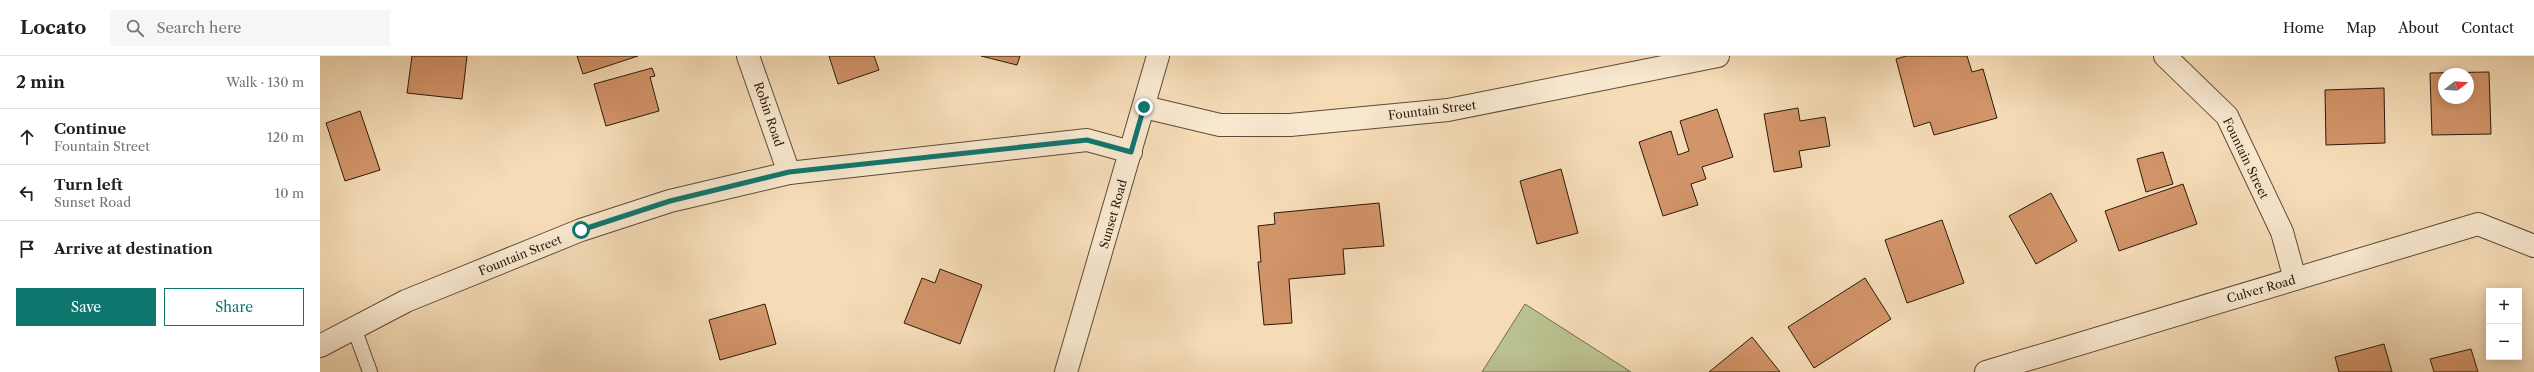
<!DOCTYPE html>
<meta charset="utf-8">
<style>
:root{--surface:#fff;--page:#f6f6f6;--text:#202124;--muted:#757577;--line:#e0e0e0;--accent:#0f766e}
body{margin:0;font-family:"Libre Caslon Text",serif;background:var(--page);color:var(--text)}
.controls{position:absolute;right:12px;bottom:12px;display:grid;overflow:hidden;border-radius:0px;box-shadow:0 2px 10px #0003}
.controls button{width:36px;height:36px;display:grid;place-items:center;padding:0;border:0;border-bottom:1px solid var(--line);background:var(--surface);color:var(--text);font:20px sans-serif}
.compass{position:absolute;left:2118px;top:12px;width:36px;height:36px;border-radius:50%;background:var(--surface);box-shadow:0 2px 10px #0003;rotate:73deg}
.stop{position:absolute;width:12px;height:12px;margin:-9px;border:3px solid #0f766e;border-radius:50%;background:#fff}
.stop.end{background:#0f766e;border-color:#fff;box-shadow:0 1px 4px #0008}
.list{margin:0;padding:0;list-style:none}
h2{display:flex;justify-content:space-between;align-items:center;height:52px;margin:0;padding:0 16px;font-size:17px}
h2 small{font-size:13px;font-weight:400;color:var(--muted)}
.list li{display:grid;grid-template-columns:26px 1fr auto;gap:12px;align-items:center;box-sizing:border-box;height:56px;padding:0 16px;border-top:1px solid var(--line)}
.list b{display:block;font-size:15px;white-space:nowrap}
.list p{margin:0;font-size:13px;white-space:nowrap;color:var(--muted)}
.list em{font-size:13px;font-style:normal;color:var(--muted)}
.actions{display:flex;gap:8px;padding:12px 16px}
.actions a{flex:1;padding:9px 0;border:1px solid var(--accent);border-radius:0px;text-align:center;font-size:14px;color:var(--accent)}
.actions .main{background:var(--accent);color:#fff}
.icon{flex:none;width:22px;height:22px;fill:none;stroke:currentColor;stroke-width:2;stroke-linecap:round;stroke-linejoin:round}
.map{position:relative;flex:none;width:2214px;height:316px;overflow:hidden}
header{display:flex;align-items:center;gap:24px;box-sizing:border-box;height:56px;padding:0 20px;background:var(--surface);border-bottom:1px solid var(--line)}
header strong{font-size:19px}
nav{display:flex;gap:22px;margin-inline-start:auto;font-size:14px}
.search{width:280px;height:36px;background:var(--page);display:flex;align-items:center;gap:10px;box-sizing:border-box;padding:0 14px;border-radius:0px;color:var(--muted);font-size:15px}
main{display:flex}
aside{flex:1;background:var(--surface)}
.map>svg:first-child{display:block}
.green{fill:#bac190;stroke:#736e4e}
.building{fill:#d29469;stroke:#2c1a0b;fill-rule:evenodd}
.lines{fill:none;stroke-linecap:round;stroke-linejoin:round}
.service-casing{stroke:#5e4a36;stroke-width:16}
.minor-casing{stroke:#5e4a36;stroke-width:24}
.service{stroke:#f8e8d0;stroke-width:14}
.minor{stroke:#f8e8d0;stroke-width:22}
.route{stroke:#0f766e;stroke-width:5}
.labels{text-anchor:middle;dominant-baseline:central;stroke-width:3;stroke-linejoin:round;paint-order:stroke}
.street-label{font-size:12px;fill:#2c1a0b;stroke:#f8e8d0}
</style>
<header>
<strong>Locato</strong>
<div class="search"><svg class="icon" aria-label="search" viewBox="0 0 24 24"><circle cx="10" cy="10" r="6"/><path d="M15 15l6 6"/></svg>Search here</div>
<nav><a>Home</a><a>Map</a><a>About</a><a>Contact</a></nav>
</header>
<main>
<aside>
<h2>2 min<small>Walk · 130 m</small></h2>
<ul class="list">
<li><svg class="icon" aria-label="ahead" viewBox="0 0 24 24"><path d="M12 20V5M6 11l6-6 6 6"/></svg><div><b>Continue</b><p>Fountain Street</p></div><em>120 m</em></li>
<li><svg class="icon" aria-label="left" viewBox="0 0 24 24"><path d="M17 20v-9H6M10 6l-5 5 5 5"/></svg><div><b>Turn left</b><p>Sunset Road</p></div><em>10 m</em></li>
<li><svg class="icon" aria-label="arrive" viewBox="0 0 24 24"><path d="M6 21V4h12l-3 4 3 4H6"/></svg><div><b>Arrive at destination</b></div></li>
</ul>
<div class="actions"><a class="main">Save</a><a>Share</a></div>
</aside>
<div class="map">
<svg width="2214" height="316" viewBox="0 0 2214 316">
<rect width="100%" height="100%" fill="#f5dcb7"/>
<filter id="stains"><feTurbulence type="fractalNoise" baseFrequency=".005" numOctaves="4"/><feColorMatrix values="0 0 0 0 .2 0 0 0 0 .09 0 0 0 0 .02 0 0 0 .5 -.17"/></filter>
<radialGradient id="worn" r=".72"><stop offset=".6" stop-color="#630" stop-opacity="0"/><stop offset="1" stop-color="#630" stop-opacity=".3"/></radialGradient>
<polygon class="green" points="1205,248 1311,316 1162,316"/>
<g class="building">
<polygon points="92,0 147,0 142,43 87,37"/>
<polygon points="257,0 318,0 263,18"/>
<polygon points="509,0 554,0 559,14 518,28"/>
<polygon points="661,0 700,0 697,9"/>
<polygon points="1586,0 1647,0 1652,16 1663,13 1677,62 1614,79 1610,66 1594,71 1576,3"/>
<polygon points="332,12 335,20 330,21 339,55 286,70 274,28"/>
<path d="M2169,16l2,62 -59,1 -2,-62zM2124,18h24v24h-24z"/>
<polygon points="2064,32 2065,87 2006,89 2005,34"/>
<polygon points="1478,52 1480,65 1505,61 1510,90 1479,95 1482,111 1454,116 1444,58"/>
<polygon points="1397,53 1413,101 1382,111 1386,123 1371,128 1378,149 1343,160 1319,86 1351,75 1358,99 1369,95 1360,65"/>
<polygon points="40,55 60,114 25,125 6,67"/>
<polygon points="1843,96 1853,128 1826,136 1817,103"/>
<polygon points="1241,113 1258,177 1217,188 1200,125"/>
<polygon points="1863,128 1877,168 1799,195 1785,155"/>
<polygon points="1731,137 1757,185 1716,208 1689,160"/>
<polygon points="1059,147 1064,190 1023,193 1025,218 969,223 972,267 944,269 938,206 941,206 938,170 955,168 954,157"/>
<polygon points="1622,164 1644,227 1587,247 1565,184"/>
<polygon points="620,213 662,229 640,288 584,267 602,222 615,227"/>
<polygon points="1545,222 1571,263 1494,312 1468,271"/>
<polygon points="445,248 456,288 400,304 389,264"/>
<polygon points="1432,281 1460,316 1389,316"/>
<polygon points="2064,288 2072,316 2019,316 2015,301"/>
<polygon points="2151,293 2158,316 2114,316 2110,303"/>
</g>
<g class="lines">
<g class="service-casing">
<polyline id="service" points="34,272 50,316"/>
</g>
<g class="minor-casing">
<g id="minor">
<polyline points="428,0 469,117"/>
<polyline points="1845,0 1907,60 1962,176 1975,223"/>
<polyline points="824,51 900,69 970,69 1128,54 1398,0"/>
<polyline points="0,290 86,245 261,174 350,145 469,117 767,84 811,96"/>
<polyline points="746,316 838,0"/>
<polyline points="1666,316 2158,168 2214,190"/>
</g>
</g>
<use href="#service" class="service"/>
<use href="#minor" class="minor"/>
</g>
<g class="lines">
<polyline class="route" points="261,174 350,145 469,116 767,84 811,96 824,51"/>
</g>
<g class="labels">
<g class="street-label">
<text transform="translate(1112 54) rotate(-7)">Fountain Street</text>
<text transform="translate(449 58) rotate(71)">Robin Road</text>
<text transform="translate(1926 102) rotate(64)">Fountain Street</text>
<text transform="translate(793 158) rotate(-74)">Sunset Road</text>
<text transform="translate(200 199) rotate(-22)">Fountain Street</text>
<text transform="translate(1941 233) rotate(-16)">Culver Road</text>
</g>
</g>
<rect width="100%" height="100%" filter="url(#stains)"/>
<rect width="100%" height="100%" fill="url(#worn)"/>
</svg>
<div class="controls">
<button>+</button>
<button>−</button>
</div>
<svg class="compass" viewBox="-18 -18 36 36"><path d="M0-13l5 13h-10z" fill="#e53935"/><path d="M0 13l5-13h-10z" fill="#757577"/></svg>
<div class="stop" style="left:261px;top:174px"></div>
<div class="stop end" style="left:824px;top:51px"></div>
</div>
</main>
